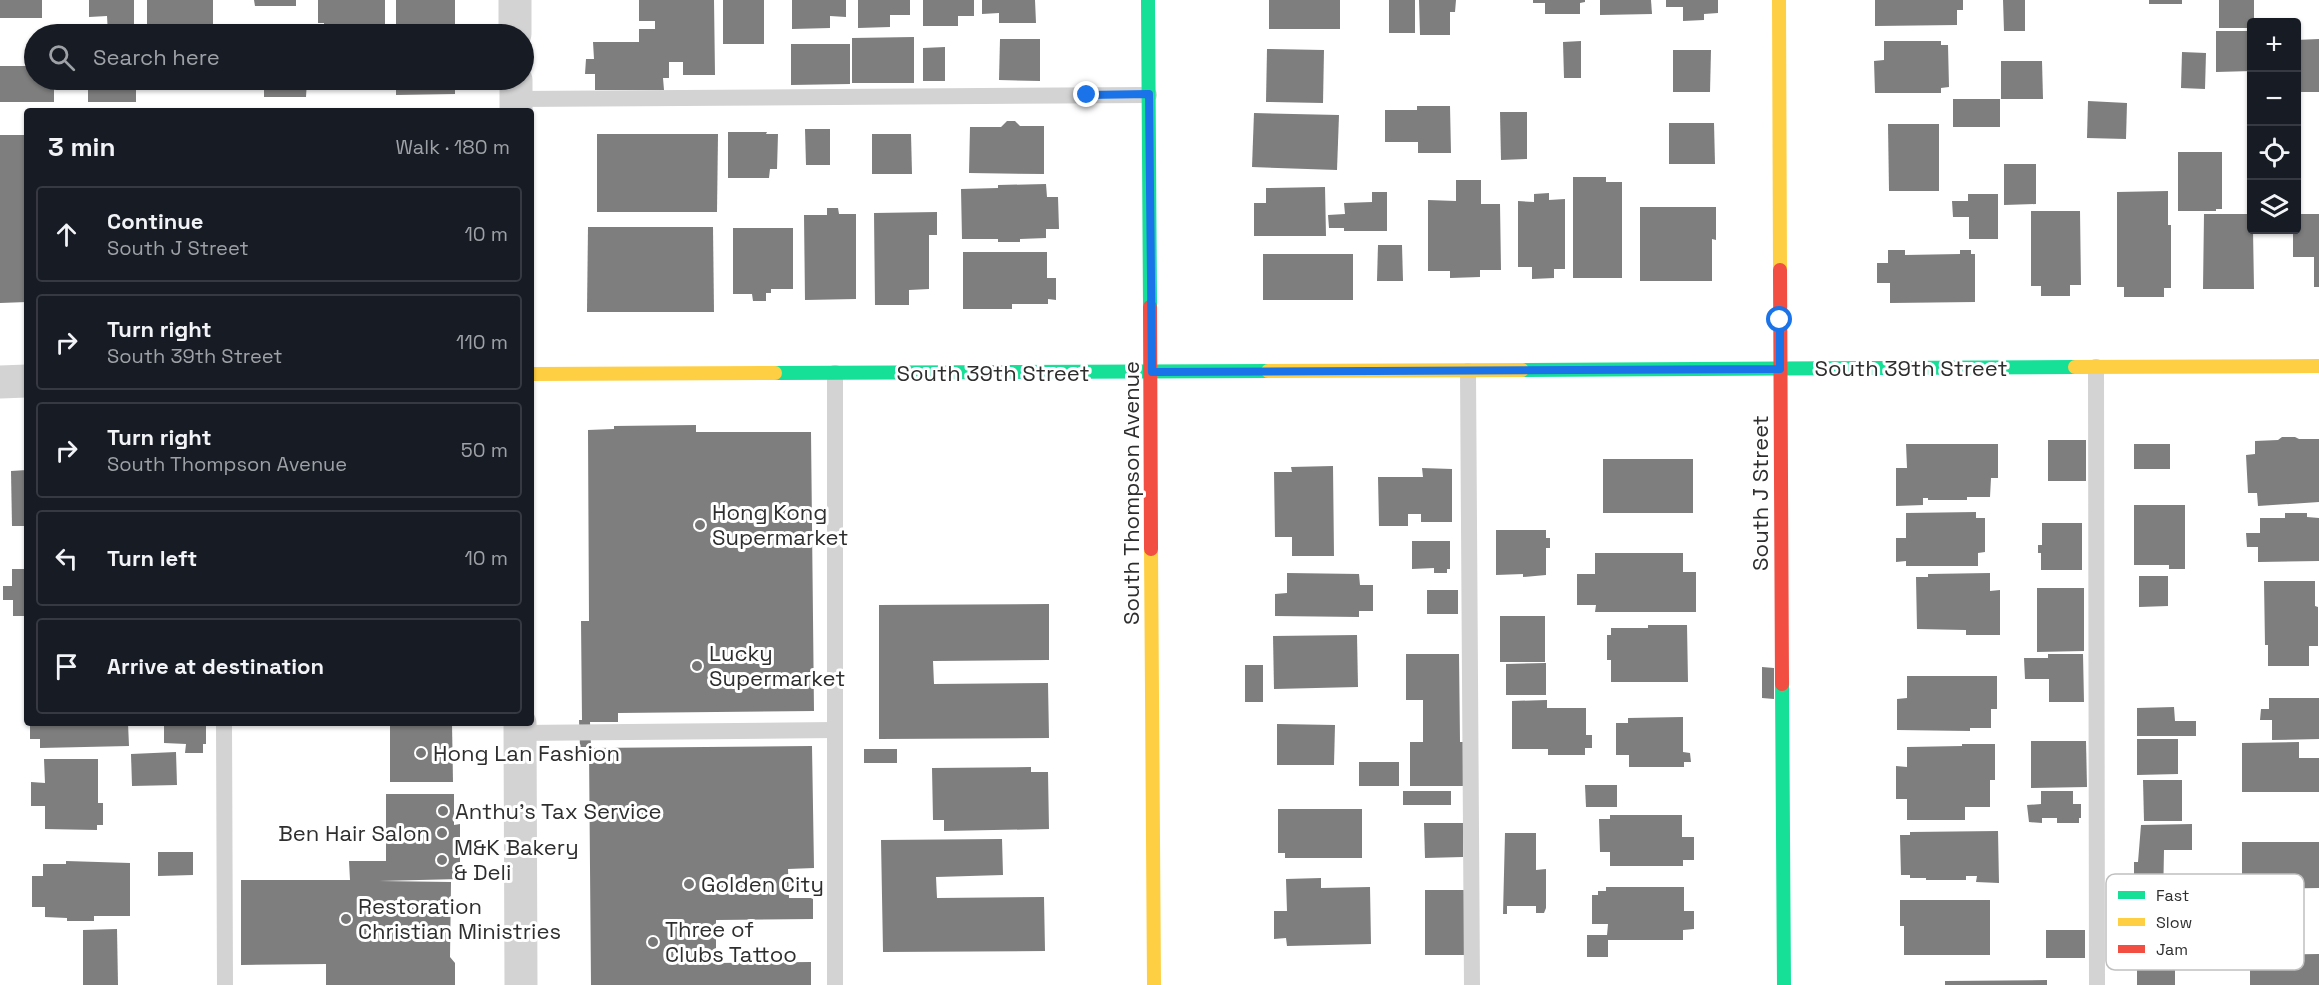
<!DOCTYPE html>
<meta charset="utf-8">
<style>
:root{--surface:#171b24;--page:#20242c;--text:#f1f3f6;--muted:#9ea1a6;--line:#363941}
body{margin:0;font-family:"Space Grotesk",sans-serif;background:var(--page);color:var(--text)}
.controls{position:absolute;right:18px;top:18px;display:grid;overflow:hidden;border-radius:6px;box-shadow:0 2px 4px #0004}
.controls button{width:54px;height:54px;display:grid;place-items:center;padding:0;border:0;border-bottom:2px solid var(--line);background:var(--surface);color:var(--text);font:30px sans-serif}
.stop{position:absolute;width:18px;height:18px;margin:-14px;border:4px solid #1a73e8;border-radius:50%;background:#fff}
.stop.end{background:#1a73e8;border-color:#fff;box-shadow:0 2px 6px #0008}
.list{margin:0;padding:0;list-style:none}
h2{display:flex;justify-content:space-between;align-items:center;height:78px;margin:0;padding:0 24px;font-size:26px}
h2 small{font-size:20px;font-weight:400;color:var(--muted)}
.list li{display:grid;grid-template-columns:39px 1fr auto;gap:18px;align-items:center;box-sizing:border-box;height:96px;margin:0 12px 12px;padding:0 12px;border:2px solid var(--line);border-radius:6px}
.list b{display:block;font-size:22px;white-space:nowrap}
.list p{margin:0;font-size:20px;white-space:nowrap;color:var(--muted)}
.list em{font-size:20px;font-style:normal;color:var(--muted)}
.icon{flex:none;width:33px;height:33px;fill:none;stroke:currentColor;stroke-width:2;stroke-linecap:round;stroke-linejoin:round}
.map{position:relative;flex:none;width:2319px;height:985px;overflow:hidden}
.search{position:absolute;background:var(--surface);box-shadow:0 2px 4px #0004;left:24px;top:24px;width:510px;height:66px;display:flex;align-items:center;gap:15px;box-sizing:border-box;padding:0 21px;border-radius:33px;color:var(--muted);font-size:22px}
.panel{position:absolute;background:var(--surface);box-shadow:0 2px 4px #0004;left:24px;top:108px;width:510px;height:618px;border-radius:6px}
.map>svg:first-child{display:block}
.building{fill:#7e7e7e}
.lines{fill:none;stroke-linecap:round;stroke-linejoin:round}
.lane{stroke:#d3d3d3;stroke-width:16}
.street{stroke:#d3d3d3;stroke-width:33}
.fast{stroke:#16e098;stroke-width:14}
.slow{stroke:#ffcf43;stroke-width:14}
.jam{stroke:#f24e42;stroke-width:14}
.route{stroke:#1a73e8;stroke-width:8}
.poi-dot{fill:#777;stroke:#fff;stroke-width:2}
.labels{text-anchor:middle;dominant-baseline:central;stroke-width:6;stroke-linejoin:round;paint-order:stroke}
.street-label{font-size:22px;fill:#2e2e2e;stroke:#fff}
.poi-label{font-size:22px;fill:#2e2e2e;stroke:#fff;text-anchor:start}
.key{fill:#fff;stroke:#c0c0c0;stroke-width:1.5}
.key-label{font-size:16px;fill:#2e2e2e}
</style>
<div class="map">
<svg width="2319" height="985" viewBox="0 0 2319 985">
<rect width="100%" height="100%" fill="#fff"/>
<g class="building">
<rect x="0" y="0" width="42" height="18"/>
<polygon points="89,0 134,0 134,34 108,34 107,16 89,17"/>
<polygon points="147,0 213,0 213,32 203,32 203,34 147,34"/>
<polygon points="254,0 296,0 296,6 255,6"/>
<polygon points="318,0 385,0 385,34 316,34 316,31 324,31 324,23 318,23"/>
<rect x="396" y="0" width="59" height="34"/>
<polygon points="639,0 714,0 715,75 683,75 683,62 669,62 669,78 663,78 664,90 595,90 595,74 585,74 586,59 594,59 593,42 639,42 639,29 655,29 655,21 639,21"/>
<rect x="723" y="0" width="41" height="44"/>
<polygon points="792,0 846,0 846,17 830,16 830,28 792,29"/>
<polygon points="858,0 910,0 910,15 890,15 890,27 858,28"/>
<polygon points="923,0 974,0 974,16 958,16 958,26 923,26"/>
<polygon points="982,0 1035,0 1036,23 999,23 999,13 982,14"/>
<rect x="1269" y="0" width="71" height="29"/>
<rect x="1389" y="0" width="26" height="33"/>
<polygon points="1419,0 1456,0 1455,12 1450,12 1450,35 1420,35"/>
<polygon points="1533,0 1585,0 1585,2 1580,3 1580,14 1545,14 1545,3 1533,3"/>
<polygon points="1600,0 1651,0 1652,14 1600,15"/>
<polygon points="1666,0 1718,0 1718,13 1704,14 1704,20 1683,21 1683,7 1666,7"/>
<polygon points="1875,0 1963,0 1963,10 1957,10 1957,25 1875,26"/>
<polygon points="2003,0 2025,0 2025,31 2004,31"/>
<rect x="2149" y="0" width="33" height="4"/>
<polygon points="2219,0 2254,0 2254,22 2252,22 2252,28 2219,28"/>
<polygon points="2216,31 2252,31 2252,71 2216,72"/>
<polygon points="914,37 914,83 852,83 852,38"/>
<polygon points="1000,39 1040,39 1040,81 999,80"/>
<polygon points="2319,39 2319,92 2296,92 2296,40"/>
<polygon points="1581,41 1581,78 1564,78 1563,42"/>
<polygon points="1884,41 1941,41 1941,45 1948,45 1949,87 1941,88 1941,93 1875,93 1874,61 1884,60"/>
<polygon points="791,44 850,44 850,84 791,85"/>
<polygon points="945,47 945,81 923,81 923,48"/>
<polygon points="1267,49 1324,50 1323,103 1266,102"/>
<polygon points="1673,50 1711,50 1710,92 1673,92"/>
<polygon points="2182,52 2206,53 2205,89 2181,88"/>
<polygon points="2001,61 2042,61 2043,99 2001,99"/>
<polygon points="0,66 34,66 34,80 54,80 54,102 0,102"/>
<rect x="88" y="80" width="48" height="22"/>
<polygon points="264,80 307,80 306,97 264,97"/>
<polygon points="396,80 455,80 455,94 396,95"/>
<rect x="1953" y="99" width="47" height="28"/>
<polygon points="2088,101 2127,103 2126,139 2087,138"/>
<polygon points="1417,106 1450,106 1451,153 1418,153 1418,142 1385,142 1385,110 1417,110"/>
<polygon points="1500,112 1527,112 1527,159 1501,160"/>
<polygon points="1254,113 1339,115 1337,170 1252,167"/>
<polygon points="1007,121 1015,121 1020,126 1044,126 1044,174 969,173 970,127 1001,127"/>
<polygon points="1669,123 1714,123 1715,164 1669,164"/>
<polygon points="1888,124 1939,124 1939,191 1889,191"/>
<polygon points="805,129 830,129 830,165 806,165"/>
<polygon points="728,132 767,132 766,134 778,134 777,169 770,169 769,178 728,178"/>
<polygon points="597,134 718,134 717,212 597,212"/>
<polygon points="872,134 911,134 912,174 872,174"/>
<polygon points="0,135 27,135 27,302 0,303"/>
<polygon points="2178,152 2222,152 2222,209 2216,209 2216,211 2178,211"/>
<polygon points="2004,164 2036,164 2036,204 2004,205"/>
<polygon points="1573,177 1606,177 1606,182 1622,182 1622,278 1573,278"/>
<polygon points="1456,180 1481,180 1481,204 1500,204 1501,270 1480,270 1480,277 1450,278 1450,271 1428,271 1428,200 1456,201"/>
<polygon points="1046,184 1047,197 1058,197 1059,229 1046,229 1046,238 1020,239 1020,242 998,242 998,239 962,239 961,189 998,188 998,185"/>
<polygon points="1325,187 1326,236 1254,236 1254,203 1266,203 1266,188"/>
<polygon points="2168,191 2168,225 2171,225 2171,288 2164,288 2164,297 2124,297 2124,287 2117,287 2117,192"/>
<polygon points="1372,192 1387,192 1387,231 1344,231 1344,228 1329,228 1328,215 1345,214 1344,203 1372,202"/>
<polygon points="1549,193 1549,200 1565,199 1565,269 1554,269 1554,278 1532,279 1532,267 1518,267 1518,201 1534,202 1534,194"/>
<polygon points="1968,194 1998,194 1998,239 1969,239 1969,217 1953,217 1952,201 1968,201"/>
<polygon points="1640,207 1716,207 1716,240 1712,239 1712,281 1640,281"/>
<polygon points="827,208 838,208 839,214 856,214 856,299 805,300 804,215 827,215"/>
<polygon points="2031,211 2080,211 2081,285 2070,285 2070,296 2041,296 2041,286 2031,286"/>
<polygon points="937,212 937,235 929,235 929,289 909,290 909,305 875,305 874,213"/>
<polygon points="2204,214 2248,214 2248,229 2253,230 2254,289 2203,289"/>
<polygon points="2296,214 2319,214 2319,287 2314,287 2314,257 2293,257 2293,230 2296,230"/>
<polygon points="588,227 713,227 714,312 587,312"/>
<polygon points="733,228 793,228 793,289 771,289 771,293 766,293 766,301 753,301 752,294 733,294"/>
<polygon points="1378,245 1402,245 1403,281 1377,281"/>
<polygon points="1888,250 1905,250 1905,255 1960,254 1960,250 1971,250 1971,254 1975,254 1975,302 1890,303 1890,283 1877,283 1877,263 1888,263"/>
<polygon points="963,252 1047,252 1047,278 1056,278 1056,300 1048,299 1048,304 1012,304 1012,309 963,309"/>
<rect x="1263" y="254" width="90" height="46"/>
<polygon points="696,425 696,432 811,432 814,711 618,713 618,722 590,722 591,747 580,747 579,720 582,720 581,621 589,621 588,430 614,429 614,426"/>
<polygon points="2282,437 2295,437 2299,439 2319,439 2319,502 2258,506 2257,493 2248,493 2246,455 2255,454 2255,441 2278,440"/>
<rect x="2048" y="440" width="38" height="41"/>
<polygon points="1906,444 1998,444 1998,478 1991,478 1990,497 1967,497 1967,500 1928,500 1928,498 1923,498 1923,505 1896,506 1896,468 1907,468"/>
<rect x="2134" y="444" width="36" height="25"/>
<rect x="1603" y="459" width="90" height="54"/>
<polygon points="1333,466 1334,556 1292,556 1292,537 1275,537 1274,472 1292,472 1291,467"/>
<polygon points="1422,468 1452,469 1452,522 1421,522 1421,514 1408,514 1408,526 1379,526 1378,477 1423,477"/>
<polygon points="27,470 27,526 12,526 11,471"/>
<polygon points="2134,505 2185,505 2185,569 2169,569 2169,565 2134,565"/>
<polygon points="1976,512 1976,518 1985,518 1985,552 1978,553 1978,566 1906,566 1906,561 1896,562 1896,538 1906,538 1906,513"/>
<polygon points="2285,513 2307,513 2307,517 2319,518 2319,561 2258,562 2258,547 2247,547 2246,533 2260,533 2260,518 2285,518"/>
<polygon points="2042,523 2082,523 2082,570 2041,570 2041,553 2038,553 2038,545 2042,545"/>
<polygon points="1496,530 1546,530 1546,538 1550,538 1550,548 1546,548 1546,575 1523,577 1523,574 1496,575"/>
<polygon points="1412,541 1450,541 1450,569 1447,569 1447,573 1434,573 1434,568 1412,569"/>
<polygon points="1595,553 1683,553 1683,572 1696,572 1696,612 1595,612 1596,605 1577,605 1577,574 1595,574"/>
<polygon points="12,569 27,569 27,616 13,616 13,600 3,600 3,586 12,586"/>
<polygon points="1287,573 1359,574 1360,585 1373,585 1373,611 1359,611 1359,617 1275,616 1275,594 1287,593"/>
<polygon points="1990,573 1990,591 2000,590 2000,635 1966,635 1966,630 1917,629 1916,577 1928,577 1928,574"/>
<polygon points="2139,576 2168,576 2168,606 2139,607"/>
<polygon points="2264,581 2315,581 2315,606 2318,607 2318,646 2309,646 2309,666 2268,666 2268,645 2265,645"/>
<polygon points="2037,588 2084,588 2084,651 2037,652"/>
<rect x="1427" y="590" width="31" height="24"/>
<polygon points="1049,604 1049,660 933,661 934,684 1048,683 1049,738 879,739 879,605"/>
<rect x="1500" y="616" width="45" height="46"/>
<polygon points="1648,625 1687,625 1688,682 1611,682 1611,660 1607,660 1607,635 1611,635 1611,628 1648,628"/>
<polygon points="1357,635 1358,687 1274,689 1273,636"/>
<polygon points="1406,654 1459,654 1460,742 1463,742 1463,786 1410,786 1410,742 1423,742 1423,700 1406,700"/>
<polygon points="2048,654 2083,654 2084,702 2049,702 2049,679 2025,679 2024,658 2048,658"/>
<polygon points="1546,663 1546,695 1506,695 1506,664"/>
<rect x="1245" y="665" width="18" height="37"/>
<polygon points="1762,667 1774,668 1774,699 1762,698"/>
<polygon points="1907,676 1997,676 1997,709 1991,709 1991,728 1970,728 1970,731 1897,730 1897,699 1907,698"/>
<polygon points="2269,698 2319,698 2319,739 2272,740 2272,720 2260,720 2261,709 2269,709"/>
<polygon points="1547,700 1547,708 1586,708 1586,735 1592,735 1592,748 1585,748 1585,755 1548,755 1548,749 1512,749 1512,701"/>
<polygon points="2174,707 2175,721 2196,721 2196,736 2137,736 2137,708"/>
<polygon points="1683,717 1683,752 1690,753 1691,762 1684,762 1684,767 1629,767 1629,755 1616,755 1616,723 1628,723 1628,718"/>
<polygon points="30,723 128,723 129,746 40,748 40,739 30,739"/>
<polygon points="164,723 206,723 206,744 203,744 203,753 185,753 186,744 164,743"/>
<polygon points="390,723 452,723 453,782 390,782"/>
<polygon points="1277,724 1335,725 1334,765 1277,765"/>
<polygon points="2137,739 2178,739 2178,774 2137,775"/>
<polygon points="2031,741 2086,741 2087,787 2031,788"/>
<polygon points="2299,742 2299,758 2319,758 2319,792 2242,792 2242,743"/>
<polygon points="1962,744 1995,744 1995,780 1990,780 1990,807 1965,807 1965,820 1907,820 1907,799 1896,799 1896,766 1907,767 1907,747 1962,746"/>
<polygon points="812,746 814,868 788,869 789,898 813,898 813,919 716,920 716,963 811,962 811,985 591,985 589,748"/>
<rect x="864" y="749" width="33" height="14"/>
<polygon points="176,752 177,785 132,786 131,754"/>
<polygon points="44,759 98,759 98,803 103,803 103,825 97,825 97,830 45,829 45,806 31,806 31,782 45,783"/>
<rect x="1359" y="762" width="40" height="24"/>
<polygon points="1031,767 1031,772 1048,772 1049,829 944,831 944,820 933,820 932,768"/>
<polygon points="2143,780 2182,780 2182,821 2144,821"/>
<polygon points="1585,785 1617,785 1617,807 1586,807"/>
<rect x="1403" y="791" width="48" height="14"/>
<polygon points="2041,791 2073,791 2073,804 2081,804 2081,818 2079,818 2079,823 2057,823 2057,818 2042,818 2042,823 2029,822 2027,805 2041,804"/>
<polygon points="386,794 454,794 454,825 460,824 460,879 379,881 451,882 450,957 455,963 455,985 326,985 326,964 241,965 241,880 350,880 349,861 386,861"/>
<polygon points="1278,809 1362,809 1362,858 1285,858 1285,853 1278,853"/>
<polygon points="1610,815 1682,815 1682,837 1694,837 1694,860 1683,860 1683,866 1610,866 1610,852 1600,852 1599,819 1610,819"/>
<polygon points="1424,823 1463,823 1463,857 1425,858"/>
<polygon points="2192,824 2192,850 2164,850 2163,902 2155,902 2155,896 2134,896 2134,862 2138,862 2141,825"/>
<polygon points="1998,831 1999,883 1976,882 1977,876 1966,876 1966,880 1926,880 1926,878 1910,878 1910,875 1901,875 1900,835 1910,835 1910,832"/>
<polygon points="1505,833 1536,833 1536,870 1546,869 1546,908 1544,913 1536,913 1536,906 1507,906 1507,914 1503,914"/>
<polygon points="1002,839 1003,875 936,877 937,898 1044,897 1045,951 883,952 881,840"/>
<polygon points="2242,842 2319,842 2319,888 2242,889"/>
<polygon points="158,852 193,852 193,875 158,876"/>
<polygon points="66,861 130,863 130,916 94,916 94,921 67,921 67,918 45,917 45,907 32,907 32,876 43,876 43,864 66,864"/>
<polygon points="1321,878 1321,888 1370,887 1371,944 1287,946 1286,938 1274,939 1274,911 1287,911 1286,879"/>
<polygon points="1606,887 1684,887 1684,911 1694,911 1694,929 1683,930 1683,940 1608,940 1608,957 1587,957 1587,935 1607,935 1608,924 1592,924 1592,895 1598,895 1598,891 1606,891"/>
<rect x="1425" y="890" width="41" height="65"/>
<polygon points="1900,900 1990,900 1990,955 1904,955 1904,926 1900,926"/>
<polygon points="117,929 118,985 83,985 83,930"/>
<rect x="2046" y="930" width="39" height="28"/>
<polygon points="2319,954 2319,985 2250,985 2250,955"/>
<rect x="2137" y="959" width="38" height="26"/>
<polygon points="2047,980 2047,985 1945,985 1945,981"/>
</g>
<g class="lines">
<g class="lane">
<polyline points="516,99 1149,95"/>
<polyline points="2096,367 2097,985"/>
<polyline points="1468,371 1472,985"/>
<polyline points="835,373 835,985"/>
<polyline points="224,723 225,985"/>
<polyline points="520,733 835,730"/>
</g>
<g class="street">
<polyline points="515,0 515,34"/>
<polyline points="516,80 516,111"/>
<polyline points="0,382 27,381"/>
<polyline points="520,723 521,985"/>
</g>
<g class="fast">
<polyline points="1148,0 1150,307"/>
<polyline points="1522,370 2075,367"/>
<polyline points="775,373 1268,371"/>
<polyline points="1782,684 1784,985"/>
</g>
<g class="slow">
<polyline points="1779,0 1780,270"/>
<polyline points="2075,367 2319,366"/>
<polyline points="1268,371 1522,370"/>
<polyline points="531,374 775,373"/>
<polyline points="1151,549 1154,985"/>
</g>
<g class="jam">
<polyline points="1780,270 1782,684"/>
<polyline points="1150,307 1151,549"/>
</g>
</g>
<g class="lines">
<polyline class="route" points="1087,95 1149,94 1152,372 1780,369 1780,320"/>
</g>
<g class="poi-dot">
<circle cx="700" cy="525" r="6"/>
<circle cx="697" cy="666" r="6"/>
<circle cx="421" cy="753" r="6"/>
<circle cx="443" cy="811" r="6"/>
<circle cx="442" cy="833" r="6"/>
<circle cx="442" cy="860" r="6"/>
<circle cx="689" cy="884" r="6"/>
<circle cx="346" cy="919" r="6"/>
<circle cx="653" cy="942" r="6"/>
</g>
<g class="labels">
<g class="street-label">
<text x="1911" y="368">South 39th Street</text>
<text x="993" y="373">South 39th Street</text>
<text transform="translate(1131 493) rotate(-90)">South Thompson Avenue</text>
<text transform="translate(1760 493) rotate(-90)">South J Street</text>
</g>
<g class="poi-label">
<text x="712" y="512">Hong Kong<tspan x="712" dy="25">Supermarket</tspan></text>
<text x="709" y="653">Lucky<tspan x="709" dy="25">Supermarket</tspan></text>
<text x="433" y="753">Hong Lan Fashion</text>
<text x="455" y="811">Anthu's Tax Service</text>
<text x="430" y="833" text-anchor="end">Ben Hair Salon</text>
<text x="454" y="847">M&amp;K Bakery<tspan x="454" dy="25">&amp; Deli</tspan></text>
<text x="701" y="884">Golden City</text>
<text x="358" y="906">Restoration<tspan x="358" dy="25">Christian Ministries</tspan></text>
<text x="665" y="929">Three of<tspan x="665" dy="25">Clubs Tattoo</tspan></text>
</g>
</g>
<rect x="2106" y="874" width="198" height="96" rx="9" class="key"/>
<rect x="2118" y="891" width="27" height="8" fill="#16e098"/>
<rect x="2118" y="918" width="27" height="8" fill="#ffcf43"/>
<rect x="2118" y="945" width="27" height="8" fill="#f24e42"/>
<g class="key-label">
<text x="2156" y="901">Fast</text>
<text x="2156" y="928">Slow</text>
<text x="2156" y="955">Jam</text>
</g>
</svg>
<div class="controls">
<button>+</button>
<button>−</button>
<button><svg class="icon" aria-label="locate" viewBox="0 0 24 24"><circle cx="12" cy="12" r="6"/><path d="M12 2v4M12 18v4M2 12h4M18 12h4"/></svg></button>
<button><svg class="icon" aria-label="layers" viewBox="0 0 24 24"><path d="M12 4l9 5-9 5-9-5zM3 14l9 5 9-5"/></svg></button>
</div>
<div class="stop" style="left:1780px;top:320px"></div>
<div class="stop end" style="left:1087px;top:95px"></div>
<div class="search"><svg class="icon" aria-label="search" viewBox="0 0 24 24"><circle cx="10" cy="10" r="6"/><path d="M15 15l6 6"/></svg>Search here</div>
<section class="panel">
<h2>3 min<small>Walk · 180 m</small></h2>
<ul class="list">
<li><svg class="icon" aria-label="ahead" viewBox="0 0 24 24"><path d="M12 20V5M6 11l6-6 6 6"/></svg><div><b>Continue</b><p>South J Street</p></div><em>10 m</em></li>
<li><svg class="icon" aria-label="right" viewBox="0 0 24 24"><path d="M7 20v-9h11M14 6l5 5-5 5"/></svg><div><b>Turn right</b><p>South 39th Street</p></div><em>110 m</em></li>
<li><svg class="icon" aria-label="right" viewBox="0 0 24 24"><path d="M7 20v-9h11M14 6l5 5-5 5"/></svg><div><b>Turn right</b><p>South Thompson Avenue</p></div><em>50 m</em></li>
<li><svg class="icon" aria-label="left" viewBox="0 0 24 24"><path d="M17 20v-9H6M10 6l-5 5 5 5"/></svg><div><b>Turn left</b></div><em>10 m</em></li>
<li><svg class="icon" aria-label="arrive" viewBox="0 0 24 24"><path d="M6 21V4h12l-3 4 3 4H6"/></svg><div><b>Arrive at destination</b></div></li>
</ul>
</section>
</div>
